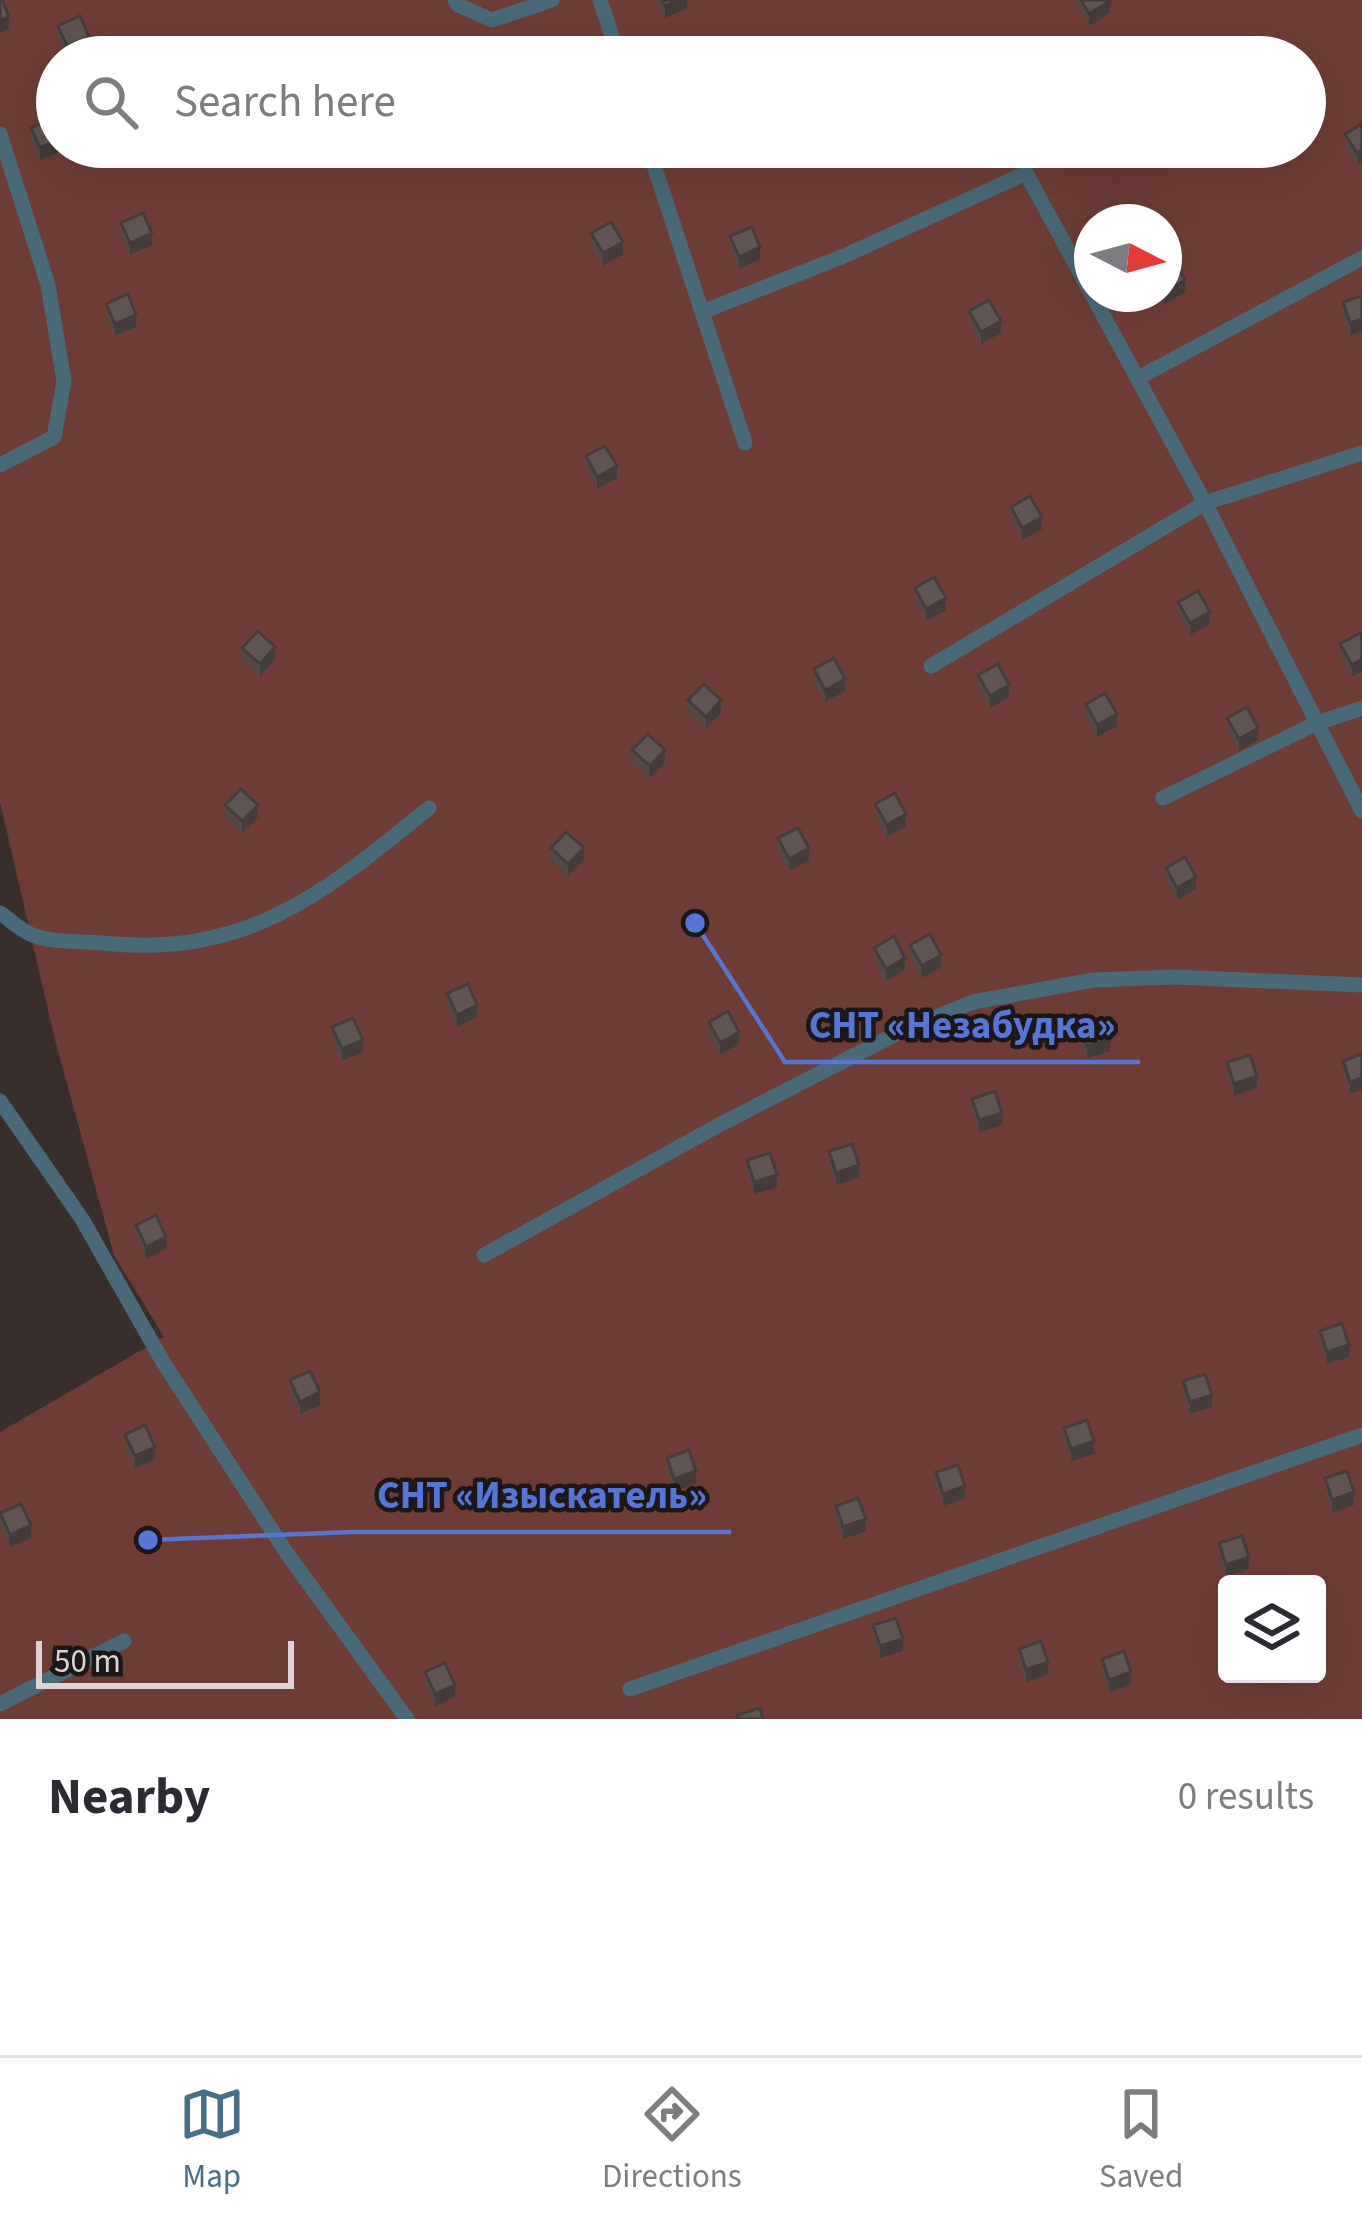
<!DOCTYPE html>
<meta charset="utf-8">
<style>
:root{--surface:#fff;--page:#f2f2f3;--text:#2b2b33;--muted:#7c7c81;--line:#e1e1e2;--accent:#457087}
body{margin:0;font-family:"Source Sans 3",sans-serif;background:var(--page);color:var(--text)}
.controls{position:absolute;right:36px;bottom:36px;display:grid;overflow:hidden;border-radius:12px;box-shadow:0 12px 48px #0002}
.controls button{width:108px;height:108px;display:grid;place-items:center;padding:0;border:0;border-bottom:3px solid var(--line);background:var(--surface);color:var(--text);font:60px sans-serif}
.compass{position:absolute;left:1074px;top:204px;width:108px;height:108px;border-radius:50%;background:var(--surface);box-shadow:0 12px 48px #0002;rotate:96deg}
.scale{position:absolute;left:36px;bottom:30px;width:258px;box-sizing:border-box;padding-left:12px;border:6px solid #dcd5d4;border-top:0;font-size:33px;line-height:42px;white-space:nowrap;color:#dcd5d4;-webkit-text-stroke:9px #1c1817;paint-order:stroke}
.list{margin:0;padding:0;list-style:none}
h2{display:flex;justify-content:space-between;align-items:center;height:156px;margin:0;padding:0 48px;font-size:51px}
h2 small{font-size:39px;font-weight:400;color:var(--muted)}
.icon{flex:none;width:66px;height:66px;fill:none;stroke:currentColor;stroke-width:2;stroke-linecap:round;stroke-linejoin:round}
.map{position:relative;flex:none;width:1362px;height:1719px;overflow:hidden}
.search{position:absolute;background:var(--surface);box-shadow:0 12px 48px #0002;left:36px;right:36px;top:36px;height:132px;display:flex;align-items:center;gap:30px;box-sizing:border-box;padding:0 42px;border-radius:66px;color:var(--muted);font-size:45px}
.sheet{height:336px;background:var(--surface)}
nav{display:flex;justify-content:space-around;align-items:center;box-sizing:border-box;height:168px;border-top:3px solid var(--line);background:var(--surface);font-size:33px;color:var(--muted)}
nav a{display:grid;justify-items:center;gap:6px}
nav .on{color:var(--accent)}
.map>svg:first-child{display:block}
.garden{fill:#6f3c35;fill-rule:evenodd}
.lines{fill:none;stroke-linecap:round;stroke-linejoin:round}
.lane{stroke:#486a7a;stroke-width:15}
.wall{fill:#524947}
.shaded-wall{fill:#423c3a}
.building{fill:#5f5553;stroke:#423c3a;stroke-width:3}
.leader{fill:none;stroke:#5676d7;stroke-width:4.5}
.callout-dot{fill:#5676d7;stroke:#1c1817;stroke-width:4.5}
.callout-label{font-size:39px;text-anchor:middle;font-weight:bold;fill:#5676d7;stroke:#1c1817;stroke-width:9;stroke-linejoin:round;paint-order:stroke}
</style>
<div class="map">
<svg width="1362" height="1719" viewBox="0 0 1362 1719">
<rect width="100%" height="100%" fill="#382f2d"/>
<path class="garden" d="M0,0h1362v1719h-1362v-287l164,-95 -50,-82 -59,-215 -55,-238zM57,57h1248v90h-1248zM1092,222h72v72h-72zM1227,1584h90v90h-90z"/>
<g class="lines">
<g class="lane">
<polyline points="455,0 458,5 492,20 552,0"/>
<polyline points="600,0 619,57"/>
<polyline points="0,134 48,285 64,381 54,437 0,465"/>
<polyline points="648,147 745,443"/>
<polyline points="702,312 844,256 1026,173 1205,503 1362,811"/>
<polyline points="1138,378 1362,258"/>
<polyline points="931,666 1205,503 1362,453"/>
<polyline points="1163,798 1317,723 1362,708"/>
<path d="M0,913c10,7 20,16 30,21 19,9 51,7 73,9 145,15 221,-50 326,-135"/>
<polyline points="0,1101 82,1219 163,1362 286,1552 407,1719"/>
<polyline points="484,1255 719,1125 900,1032 973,1002 1093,980 1175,977 1362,985"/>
<polyline points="630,1689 1362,1435"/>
<polyline points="0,1704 124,1641"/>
</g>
</g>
<g class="wall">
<polygon points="657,0 687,0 687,8 665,18"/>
<polygon points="1078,0 1109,0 1110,13 1089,26 1078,6"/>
<polygon points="58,26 89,49 66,57 58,38"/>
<polygon points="1362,124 1362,162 1357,165 1345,146 1345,134"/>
<polygon points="31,128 62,147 62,151 40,160 31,140"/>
<polygon points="121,223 152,245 130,255 121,235"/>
<polygon points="591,233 623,254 603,266 591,245"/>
<polygon points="730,236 760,259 739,269 730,248"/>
<polygon points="1362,296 1350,335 1343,314 1343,302"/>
<polygon points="106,304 136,327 115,336 106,316"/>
<polygon points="969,311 1001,333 981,344 969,323"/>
<polygon points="586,456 617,478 597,489 586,468"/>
<polygon points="1011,507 1042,529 1022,540 1011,519"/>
<polygon points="915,588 946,610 926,621 915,600"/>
<polygon points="1178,602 1210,624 1190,635 1178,614"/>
<polygon points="1360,633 1352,677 1340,656 1340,644"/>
<polygon points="242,648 275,659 260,676 242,660"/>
<polygon points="814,669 845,691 825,702 814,681"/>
<polygon points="978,675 1009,697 990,708 978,687"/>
<polygon points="688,700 721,712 706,729 688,712"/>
<polygon points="1086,704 1117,726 1097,737 1086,716"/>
<polygon points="1227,718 1258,740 1239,751 1227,730"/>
<polygon points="632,750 665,762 650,778 632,762"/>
<polygon points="875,804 906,826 887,837 875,816"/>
<polygon points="225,805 258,817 242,833 225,817"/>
<polygon points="778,838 809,860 789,871 778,850"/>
<polygon points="551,848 584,860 568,876 551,860"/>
<polygon points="1166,868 1196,889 1177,900 1166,880"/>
<polygon points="910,945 941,967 922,978 910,957"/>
<polygon points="874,948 905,970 886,981 874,960"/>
<polygon points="447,993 477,1017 457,1027 447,1005"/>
<polygon points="709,1022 739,1044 720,1055 709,1034"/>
<polygon points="1080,1025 1110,1051 1087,1058 1080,1037"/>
<polygon points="332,1027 363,1052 342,1061 332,1039"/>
<polygon points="1362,1054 1350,1094 1343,1073 1343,1061"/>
<polygon points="1227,1062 1257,1088 1234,1096 1227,1074"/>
<polygon points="972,1099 1002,1125 979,1132 972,1111"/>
<polygon points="829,1151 859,1177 836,1185 829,1163"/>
<polygon points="747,1160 777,1187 754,1194 747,1172"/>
<polygon points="136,1225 166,1249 146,1259 136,1237"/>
<polygon points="1320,1331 1349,1357 1327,1364 1320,1343"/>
<polygon points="290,1380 320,1405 300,1414 290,1392"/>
<polygon points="1183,1381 1212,1407 1190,1414 1183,1393"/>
<polygon points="1064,1428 1094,1454 1071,1461 1064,1440"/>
<polygon points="125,1435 155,1459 135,1468 125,1447"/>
<polygon points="667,1458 696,1483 674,1491 667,1470"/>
<polygon points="936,1472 965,1498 943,1506 936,1484"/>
<polygon points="1325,1478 1354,1505 1332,1512 1325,1490"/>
<polygon points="836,1506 866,1531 843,1539 836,1518"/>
<polygon points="0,1513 31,1538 10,1547 0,1525"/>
<polygon points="1219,1543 1249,1569 1226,1577 1219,1555"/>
<polygon points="873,1625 903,1651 880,1658 873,1637"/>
<polygon points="1019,1649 1048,1674 1026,1682 1019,1661"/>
<polygon points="1102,1659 1131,1684 1109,1692 1102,1671"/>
<polygon points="425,1672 455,1697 435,1706 425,1684"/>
</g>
<g class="shaded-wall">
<polygon points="679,0 687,0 687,8 665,18 665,6"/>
<polygon points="1110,1 1110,13 1089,26 1089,14"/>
<polygon points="9,17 9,29 0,33 0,21"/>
<polygon points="89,37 89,49 67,57 67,46"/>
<polygon points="57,141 57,147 62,147 62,151 40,160 40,148"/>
<polygon points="1362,150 1362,162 1357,165 1357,153"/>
<polygon points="152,233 152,245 130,255 130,243"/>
<polygon points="623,242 623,254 603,266 603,253"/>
<polygon points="760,247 760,259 739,269 739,257"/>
<polygon points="1185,280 1185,292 1164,304 1164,292"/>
<polygon points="136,315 136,327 115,336 115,324"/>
<polygon points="1362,319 1362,331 1350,335 1350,323"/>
<polygon points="1001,321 1001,333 981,344 981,332"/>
<polygon points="617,466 617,478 597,489 597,477"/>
<polygon points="1042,517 1042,529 1022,540 1022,528"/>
<polygon points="946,598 946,610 926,621 926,609"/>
<polygon points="1210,612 1210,624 1190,635 1190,623"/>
<polygon points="275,647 275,659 260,676 260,664"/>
<polygon points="1362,659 1362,671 1352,677 1352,665"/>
<polygon points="845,679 845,691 825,702 825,690"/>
<polygon points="1009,685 1009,697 990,708 990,696"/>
<polygon points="721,700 721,712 706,729 706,717"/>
<polygon points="1117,714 1117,726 1097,737 1097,725"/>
<polygon points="1258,728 1258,740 1239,751 1239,739"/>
<polygon points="665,750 665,762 650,778 650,766"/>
<polygon points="258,805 258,817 242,833 242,821"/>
<polygon points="906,814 906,826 887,837 887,825"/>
<polygon points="584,848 584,860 568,876 568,864"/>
<polygon points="809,848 809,860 789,871 789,859"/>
<polygon points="1196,877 1196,889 1177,900 1177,888"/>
<polygon points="941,955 941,967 922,978 922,966"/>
<polygon points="905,958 905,970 886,981 886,969"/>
<polygon points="477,1005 477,1017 457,1027 457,1015"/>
<polygon points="739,1032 739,1044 720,1055 720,1043"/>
<polygon points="1110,1039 1110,1051 1087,1058 1087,1046"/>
<polygon points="363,1040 363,1052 342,1061 342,1049"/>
<polygon points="1257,1076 1257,1088 1234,1096 1234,1084"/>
<polygon points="1362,1078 1362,1090 1350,1094 1350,1082"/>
<polygon points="1002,1113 1002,1125 979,1132 979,1120"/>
<polygon points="859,1165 859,1177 836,1185 836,1173"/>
<polygon points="777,1175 777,1187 754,1194 754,1182"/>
<polygon points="166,1237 166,1249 146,1259 146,1247"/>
<polygon points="1349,1345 1349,1357 1327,1364 1327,1352"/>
<polygon points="320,1392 320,1405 300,1414 300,1402"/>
<polygon points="1212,1395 1212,1407 1190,1414 1190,1402"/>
<polygon points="1094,1441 1094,1454 1071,1461 1071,1449"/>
<polygon points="155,1447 155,1459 135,1468 135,1456"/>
<polygon points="696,1471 696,1483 674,1491 674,1479"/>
<polygon points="965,1486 965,1498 943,1506 943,1494"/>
<polygon points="1354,1492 1354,1505 1332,1512 1332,1500"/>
<polygon points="866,1519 866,1531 843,1539 843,1527"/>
<polygon points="31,1525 31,1538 10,1547 10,1535"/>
<polygon points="1249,1557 1249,1569 1226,1577 1226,1565"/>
<polygon points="903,1639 903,1651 880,1658 880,1646"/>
<polygon points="1048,1662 1048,1674 1026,1682 1026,1670"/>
<polygon points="1131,1672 1131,1684 1109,1692 1109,1680"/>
<polygon points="455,1685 455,1697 435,1706 435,1694"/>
</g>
<g class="building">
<polygon points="0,0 2,0 9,17 0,21"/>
<polygon points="662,0 679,0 665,6"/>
<polygon points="1081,0 1109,0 1110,1 1089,14"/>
<polygon points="80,16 89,37 67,46 58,26"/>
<polygon points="924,41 931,57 905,57 902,51"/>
<polygon points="996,41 1005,57 978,57 975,53"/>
<polygon points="53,118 57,127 57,141 40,148 31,128"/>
<polygon points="1362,124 1362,150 1357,153 1345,134"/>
<polygon points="143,213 152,233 130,243 121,223"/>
<polygon points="611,222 623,242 603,253 591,233"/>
<polygon points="752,227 760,247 739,257 730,236"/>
<polygon points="1173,260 1185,280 1164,292 1164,266"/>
<polygon points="128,294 136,315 115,324 106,304"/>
<polygon points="1362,296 1362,319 1350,323 1343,302"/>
<polygon points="989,300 1001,321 981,332 969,311"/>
<polygon points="605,446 617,466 597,477 586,456"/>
<polygon points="1030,496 1042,517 1022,528 1011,507"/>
<polygon points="934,577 946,598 926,609 915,588"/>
<polygon points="1198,591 1210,612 1190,623 1178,602"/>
<polygon points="258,631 275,647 260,664 242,648"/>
<polygon points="1360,633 1362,637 1362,659 1352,665 1340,644"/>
<polygon points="834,658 845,679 825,690 814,669"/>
<polygon points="998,664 1009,685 990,696 978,675"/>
<polygon points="704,684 721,700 706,717 688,700"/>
<polygon points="1105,693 1117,714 1097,725 1086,704"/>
<polygon points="1247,707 1258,728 1239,739 1227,718"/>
<polygon points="648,734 665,750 650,766 632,750"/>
<polygon points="241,789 258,805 242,821 225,805"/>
<polygon points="895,793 906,814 887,825 875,804"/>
<polygon points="798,828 809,848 789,859 778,838"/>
<polygon points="566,832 584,848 568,864 551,848"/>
<polygon points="1185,857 1196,877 1177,888 1166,868"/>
<polygon points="930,934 941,955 922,966 910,945"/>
<polygon points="894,936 905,958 886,969 874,948"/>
<polygon points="468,984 477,1005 457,1015 447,993"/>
<polygon points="728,1011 739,1032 720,1043 709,1022"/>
<polygon points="1103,1017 1110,1039 1087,1046 1080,1025"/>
<polygon points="353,1018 363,1040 342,1049 332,1027"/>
<polygon points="1362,1054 1362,1078 1350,1082 1343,1061"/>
<polygon points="1250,1055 1257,1076 1234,1084 1227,1062"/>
<polygon points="995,1091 1002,1113 979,1120 972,1099"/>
<polygon points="852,1144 859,1165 836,1173 829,1151"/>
<polygon points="770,1153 777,1175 754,1182 747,1160"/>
<polygon points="156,1215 166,1237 146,1247 136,1225"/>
<polygon points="1342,1323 1349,1345 1327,1352 1320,1331"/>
<polygon points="310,1371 320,1392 300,1402 290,1380"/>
<polygon points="1205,1374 1212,1395 1190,1402 1183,1381"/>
<polygon points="1087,1420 1094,1441 1071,1449 1064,1428"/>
<polygon points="145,1425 155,1447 135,1456 125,1435"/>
<polygon points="689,1450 696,1471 674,1479 667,1458"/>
<polygon points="958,1465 965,1486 943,1494 936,1472"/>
<polygon points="1347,1471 1354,1492 1332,1500 1325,1478"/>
<polygon points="858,1498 866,1519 843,1527 836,1506"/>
<polygon points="21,1504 31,1525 10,1535 0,1513"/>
<polygon points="1242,1536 1249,1557 1226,1565 1219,1543"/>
<polygon points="896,1618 903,1639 880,1646 873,1625"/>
<polygon points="1041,1641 1048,1662 1026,1670 1019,1649"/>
<polygon points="1124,1651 1131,1672 1109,1680 1102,1659"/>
<polygon points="445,1663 455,1685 435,1694 425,1672"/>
<polygon points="760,1708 763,1719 738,1719 737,1715"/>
</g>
<path class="leader" d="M695 923L785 1062H1140M148 1540L353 1532H731"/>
<g class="callout-dot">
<circle cx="695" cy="923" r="12"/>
<circle cx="148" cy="1540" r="12"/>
</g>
<g class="callout-label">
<text x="962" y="1038">СНТ «Незабудка»</text>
<text x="542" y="1508">СНТ «Изыскатель»</text>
</g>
</svg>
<div class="controls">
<button><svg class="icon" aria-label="layers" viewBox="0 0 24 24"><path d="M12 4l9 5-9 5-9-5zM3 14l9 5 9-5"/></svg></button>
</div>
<svg class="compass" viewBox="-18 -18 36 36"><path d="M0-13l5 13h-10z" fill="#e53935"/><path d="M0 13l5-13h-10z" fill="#7c7c81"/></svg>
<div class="scale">50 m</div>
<div class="search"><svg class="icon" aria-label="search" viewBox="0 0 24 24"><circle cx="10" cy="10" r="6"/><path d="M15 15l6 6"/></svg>Search here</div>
</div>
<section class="sheet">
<h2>Nearby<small>0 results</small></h2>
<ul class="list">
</ul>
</section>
<nav>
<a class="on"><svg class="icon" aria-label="map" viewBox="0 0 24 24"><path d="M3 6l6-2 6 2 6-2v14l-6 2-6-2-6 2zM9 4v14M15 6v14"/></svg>Map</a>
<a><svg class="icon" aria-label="directions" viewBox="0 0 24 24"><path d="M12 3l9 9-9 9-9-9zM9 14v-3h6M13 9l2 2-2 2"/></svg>Directions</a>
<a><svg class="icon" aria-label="saved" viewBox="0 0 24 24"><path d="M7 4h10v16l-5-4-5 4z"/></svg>Saved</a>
</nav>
